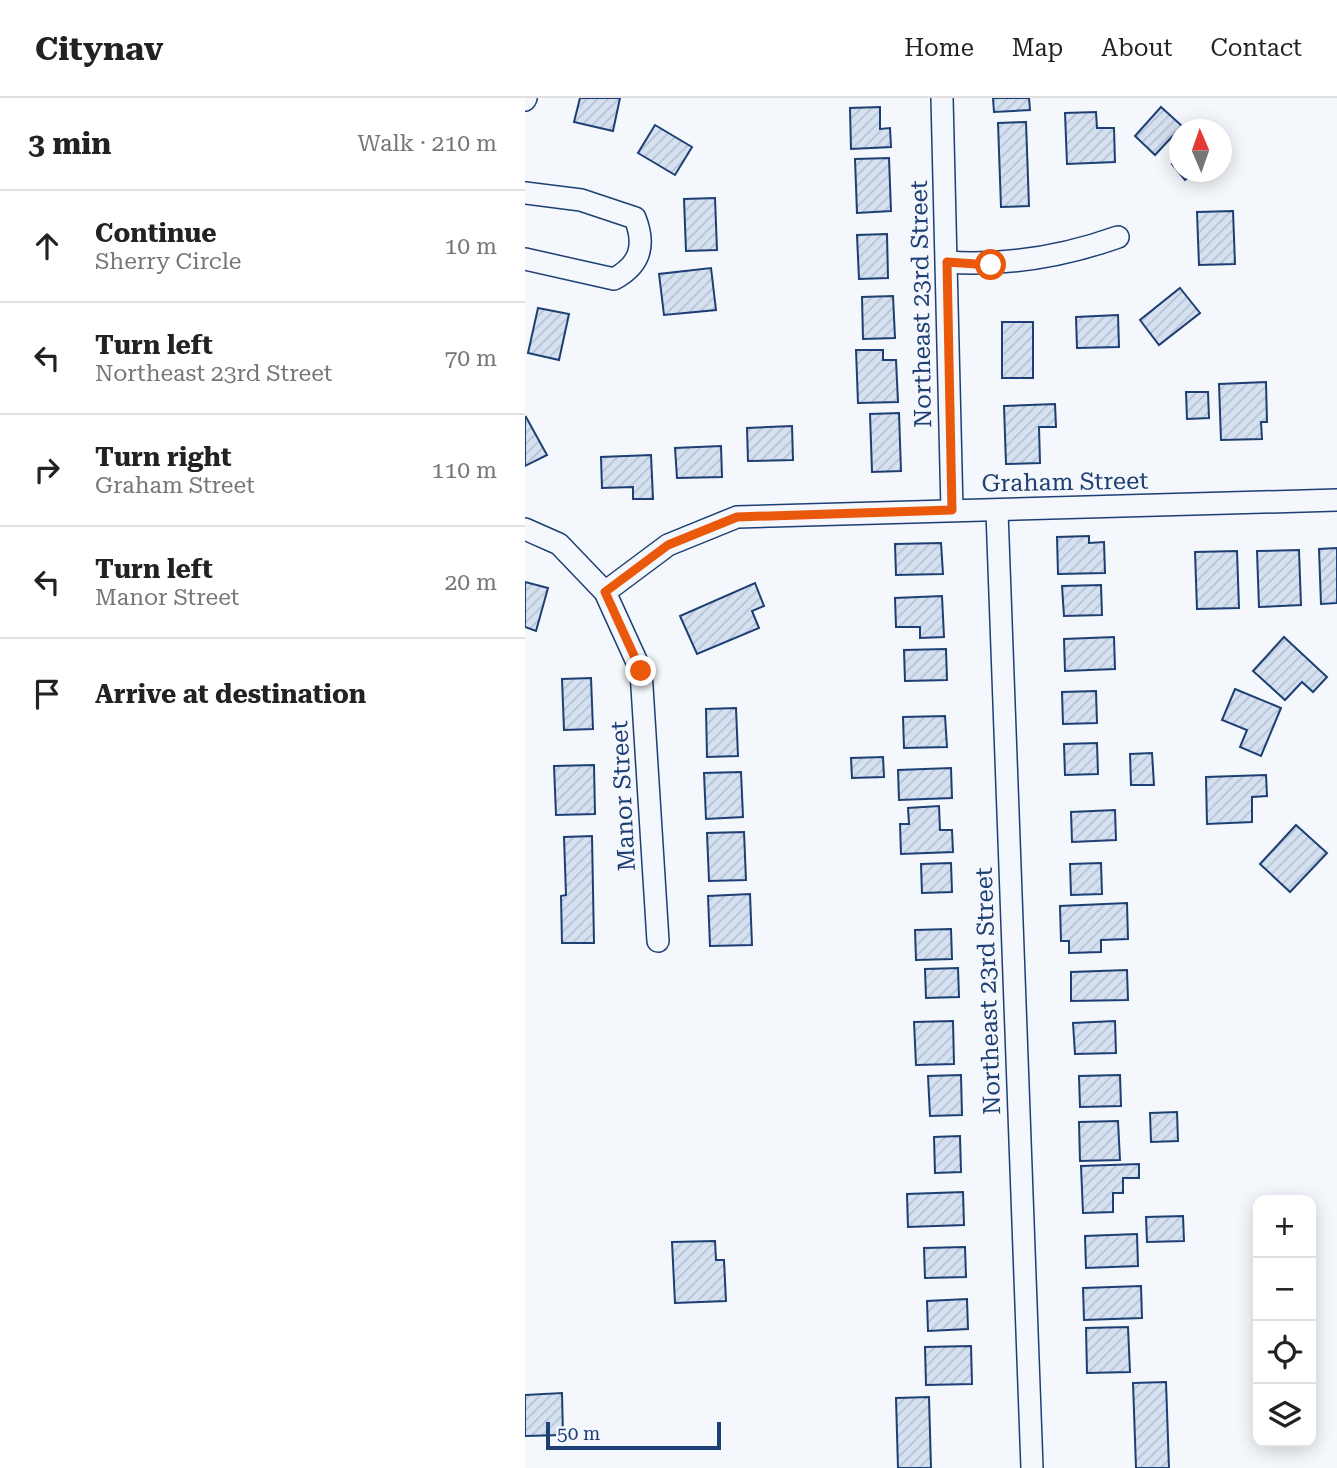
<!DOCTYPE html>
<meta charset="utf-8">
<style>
:root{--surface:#fff;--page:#f2f2f2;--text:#222;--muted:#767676;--line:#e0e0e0}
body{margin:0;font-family:"Roboto Serif",serif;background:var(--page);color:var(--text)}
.controls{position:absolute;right:21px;bottom:21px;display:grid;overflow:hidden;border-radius:14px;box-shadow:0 4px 18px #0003}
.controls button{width:63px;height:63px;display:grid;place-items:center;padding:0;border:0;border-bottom:2px solid var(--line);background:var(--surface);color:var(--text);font:35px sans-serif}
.compass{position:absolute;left:644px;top:21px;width:63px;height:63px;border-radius:50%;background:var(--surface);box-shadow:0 4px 18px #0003;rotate:358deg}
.scale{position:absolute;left:21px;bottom:18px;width:175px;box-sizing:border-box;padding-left:7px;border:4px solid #1d3f73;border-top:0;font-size:19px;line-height:24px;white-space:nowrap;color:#1d3f73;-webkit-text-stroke:5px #f4f7fb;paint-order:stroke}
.stop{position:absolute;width:21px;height:21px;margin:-16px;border:5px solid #ea580c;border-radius:50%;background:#fff}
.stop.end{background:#ea580c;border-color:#fff;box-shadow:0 2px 7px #0008}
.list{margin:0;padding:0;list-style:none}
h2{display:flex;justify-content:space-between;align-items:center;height:91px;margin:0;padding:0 28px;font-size:30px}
h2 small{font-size:23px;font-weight:400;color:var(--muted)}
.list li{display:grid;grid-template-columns:46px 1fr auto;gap:21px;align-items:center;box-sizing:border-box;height:112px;padding:0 28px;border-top:2px solid var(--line)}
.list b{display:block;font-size:26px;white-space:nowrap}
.list p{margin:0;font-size:23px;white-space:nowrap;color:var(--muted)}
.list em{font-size:23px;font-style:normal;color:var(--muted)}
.icon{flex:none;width:38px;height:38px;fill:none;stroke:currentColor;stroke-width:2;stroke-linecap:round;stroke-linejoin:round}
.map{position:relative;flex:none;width:812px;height:1370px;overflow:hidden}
header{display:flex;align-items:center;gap:42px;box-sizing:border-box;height:98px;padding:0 35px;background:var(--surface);border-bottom:2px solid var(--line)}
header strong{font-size:33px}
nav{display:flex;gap:38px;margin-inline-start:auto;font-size:24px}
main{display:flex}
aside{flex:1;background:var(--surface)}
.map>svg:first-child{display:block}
.building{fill:url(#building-hatch);stroke:#1d3f73;stroke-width:2}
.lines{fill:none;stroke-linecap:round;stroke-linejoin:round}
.street-casing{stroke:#1d3f73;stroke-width:24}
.street{stroke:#f4f7fb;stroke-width:21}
.route{stroke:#ea580c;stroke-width:9}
.labels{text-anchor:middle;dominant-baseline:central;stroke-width:5;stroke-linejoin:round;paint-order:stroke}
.street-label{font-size:24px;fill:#1d3f73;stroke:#f4f7fb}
</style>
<header>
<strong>Citynav</strong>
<nav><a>Home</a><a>Map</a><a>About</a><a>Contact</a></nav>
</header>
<main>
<aside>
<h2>3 min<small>Walk · 210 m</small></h2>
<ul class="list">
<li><svg class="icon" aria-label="ahead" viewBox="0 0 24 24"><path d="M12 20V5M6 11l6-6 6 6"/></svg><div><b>Continue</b><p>Sherry Circle</p></div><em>10 m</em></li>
<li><svg class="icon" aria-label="left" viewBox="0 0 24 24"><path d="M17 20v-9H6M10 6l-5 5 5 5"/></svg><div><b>Turn left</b><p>Northeast 23rd Street</p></div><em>70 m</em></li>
<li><svg class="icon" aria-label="right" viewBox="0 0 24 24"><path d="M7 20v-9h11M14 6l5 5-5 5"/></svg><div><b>Turn right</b><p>Graham Street</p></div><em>110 m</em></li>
<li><svg class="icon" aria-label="left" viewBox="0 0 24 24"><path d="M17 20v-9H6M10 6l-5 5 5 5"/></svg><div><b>Turn left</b><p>Manor Street</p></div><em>20 m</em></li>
<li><svg class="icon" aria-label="arrive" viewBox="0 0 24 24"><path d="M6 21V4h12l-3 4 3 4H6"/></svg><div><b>Arrive at destination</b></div></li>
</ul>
</aside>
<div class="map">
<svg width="812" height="1370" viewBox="0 0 812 1370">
<defs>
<pattern id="building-hatch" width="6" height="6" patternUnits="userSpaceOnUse" patternTransform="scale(1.75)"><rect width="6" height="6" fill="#d5e0f0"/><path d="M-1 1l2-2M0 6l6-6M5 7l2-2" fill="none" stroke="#b6c1d1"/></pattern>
</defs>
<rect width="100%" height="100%" fill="#f4f7fb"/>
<g class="building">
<polygon points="55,0 95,0 88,33 49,24"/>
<polygon points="468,0 504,0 505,12 469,14"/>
<polygon points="355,9 355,31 365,30 366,49 326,51 325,10"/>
<polygon points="636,9 657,28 630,57 610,38"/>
<polygon points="571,14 572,30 589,30 590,64 542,66 540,15"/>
<polygon points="501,24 504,108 476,109 473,25"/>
<polygon points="130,27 167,49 150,77 113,55"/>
<polygon points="654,59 654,74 671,74 660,82 647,66"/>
<polygon points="364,60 366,113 332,115 330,61"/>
<polygon points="190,100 192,152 161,153 159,101"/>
<polygon points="708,113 710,166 674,167 672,114"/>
<polygon points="362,136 363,180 334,181 332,137"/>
<polygon points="186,170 191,212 139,217 134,176"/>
<polygon points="655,190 675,215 634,247 615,222"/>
<polygon points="368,198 370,240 338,241 337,199"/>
<polygon points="13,210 44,216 34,262 3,255"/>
<polygon points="593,217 594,249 552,250 551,219"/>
<rect x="477" y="224" width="31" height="56"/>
<polygon points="331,252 358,252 358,262 371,262 373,304 333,305"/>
<polygon points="741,284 742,324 736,324 737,341 696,342 694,286"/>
<polygon points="661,294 683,294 684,320 662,321"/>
<polygon points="530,306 531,329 514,329 515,365 481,366 479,308"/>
<polygon points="374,315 376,373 347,374 345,316"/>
<polygon points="1,319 22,357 0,368 0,320"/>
<polygon points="267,328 268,362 223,363 222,330"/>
<polygon points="196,348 197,379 152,380 150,350"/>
<polygon points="126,357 128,401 108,401 108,389 77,390 76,359"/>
<polygon points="564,438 564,445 579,444 580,475 533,476 532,439"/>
<polygon points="416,445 418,476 371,477 370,446"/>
<polygon points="812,450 812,505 796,506 794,451"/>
<polygon points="774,452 776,507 734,509 732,453"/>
<polygon points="712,453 714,510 672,511 670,454"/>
<polygon points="0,484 23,490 11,533 0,529"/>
<polygon points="230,485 239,508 227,513 234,530 172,556 155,518"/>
<polygon points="576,487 577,517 539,518 537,488"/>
<polygon points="417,498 419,539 395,540 395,529 371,529 370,500"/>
<polygon points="589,539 590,571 540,573 539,541"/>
<polygon points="759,539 802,579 788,594 777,584 760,602 728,573"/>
<polygon points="421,551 422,582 380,583 379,552"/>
<polygon points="66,580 68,631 39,632 37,581"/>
<polygon points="710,591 756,610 736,658 715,649 722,632 697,622"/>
<polygon points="571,593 572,625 538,626 537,594"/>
<polygon points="211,610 213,658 182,659 181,611"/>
<polygon points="420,618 422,649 379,650 378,619"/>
<polygon points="572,645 573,676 540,677 539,646"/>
<polygon points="627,655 629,687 606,687 605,656"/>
<polygon points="358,659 359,679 327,680 326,660"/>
<polygon points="69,667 70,716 31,717 29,668"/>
<polygon points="426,670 427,700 374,702 373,672"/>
<polygon points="216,674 218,719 181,721 179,675"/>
<polygon points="741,677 742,698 727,699 727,724 682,726 681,679"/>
<polygon points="414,708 415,732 427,732 428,754 376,756 375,726 384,726 383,710"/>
<polygon points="590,712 591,742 547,744 546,714"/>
<polygon points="771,727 802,755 765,794 735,766"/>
<polygon points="219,734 221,782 184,783 182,735"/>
<polygon points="67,738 69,845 37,845 36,798 41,797 39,739"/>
<polygon points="426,765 427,794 397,795 396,766"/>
<polygon points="576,765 577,796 546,797 545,766"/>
<polygon points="225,796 227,847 185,848 183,798"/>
<polygon points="602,805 603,841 576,842 576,854 544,855 544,843 536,843 535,808"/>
<polygon points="426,831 427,861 391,862 390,832"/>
<polygon points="433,870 434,899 401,900 400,871"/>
<polygon points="602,872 603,902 546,903 546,874"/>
<polygon points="428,923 429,966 391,967 389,924"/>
<polygon points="590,923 591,955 550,956 548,925"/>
<polygon points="436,977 437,1017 405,1018 403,978"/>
<polygon points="595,977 596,1008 555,1009 554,978"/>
<polygon points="652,1014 653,1043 626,1044 625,1015"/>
<polygon points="593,1023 595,1062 555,1063 554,1024"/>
<polygon points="435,1038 436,1074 410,1075 409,1039"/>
<polygon points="614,1066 614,1080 598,1080 598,1095 588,1095 588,1114 558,1115 556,1068"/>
<polygon points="438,1094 439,1127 383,1129 382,1096"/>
<polygon points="658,1118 659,1143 622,1144 621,1119"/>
<polygon points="612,1136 613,1168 561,1170 560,1138"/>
<polygon points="190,1143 191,1162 199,1162 201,1203 150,1205 147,1144"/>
<polygon points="440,1149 441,1179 400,1180 399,1150"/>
<polygon points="616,1188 617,1220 559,1222 558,1190"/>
<polygon points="442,1201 443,1231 403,1233 402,1203"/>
<polygon points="603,1229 605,1274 562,1275 561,1230"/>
<polygon points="446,1248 447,1286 401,1287 400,1249"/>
<polygon points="641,1284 644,1370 611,1370 608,1285"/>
<polygon points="37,1295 38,1337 0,1338 0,1297"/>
<polygon points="404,1299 406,1370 373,1370 371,1300"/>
</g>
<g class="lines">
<g class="street-casing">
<g id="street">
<polyline points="417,0 427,412"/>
<polyline points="0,2 1,0"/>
<path d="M0,95l56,7 54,18c11,28 5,47 -21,61l-89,-20"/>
<path d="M422,164c60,4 115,-5 171,-25"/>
<polyline points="472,414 507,1370"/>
<polyline points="0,431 34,446 80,494 116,573 133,843"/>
<polyline points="80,494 143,447 212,419 812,402"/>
</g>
</g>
<use href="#street" class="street"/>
</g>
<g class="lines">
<polyline class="route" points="116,573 80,494 143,447 212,419 427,412 422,164 466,167"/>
</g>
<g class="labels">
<g class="street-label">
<text transform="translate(396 206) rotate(-91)">Northeast 23rd Street</text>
<text transform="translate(540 384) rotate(-1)">Graham Street</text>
<text transform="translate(98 698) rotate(-93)">Manor Street</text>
<text transform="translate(463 893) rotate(-92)">Northeast 23rd Street</text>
</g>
</g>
</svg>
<div class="controls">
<button>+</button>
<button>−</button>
<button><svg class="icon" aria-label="locate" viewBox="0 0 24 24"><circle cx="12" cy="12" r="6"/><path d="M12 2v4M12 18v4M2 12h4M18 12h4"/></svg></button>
<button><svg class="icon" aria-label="layers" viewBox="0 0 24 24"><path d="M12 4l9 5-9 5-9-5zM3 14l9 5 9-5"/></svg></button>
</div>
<svg class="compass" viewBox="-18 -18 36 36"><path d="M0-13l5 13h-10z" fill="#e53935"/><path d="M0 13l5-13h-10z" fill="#767676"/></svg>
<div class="scale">50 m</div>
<div class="stop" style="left:466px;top:167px"></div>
<div class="stop end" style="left:116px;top:573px"></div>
</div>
</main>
